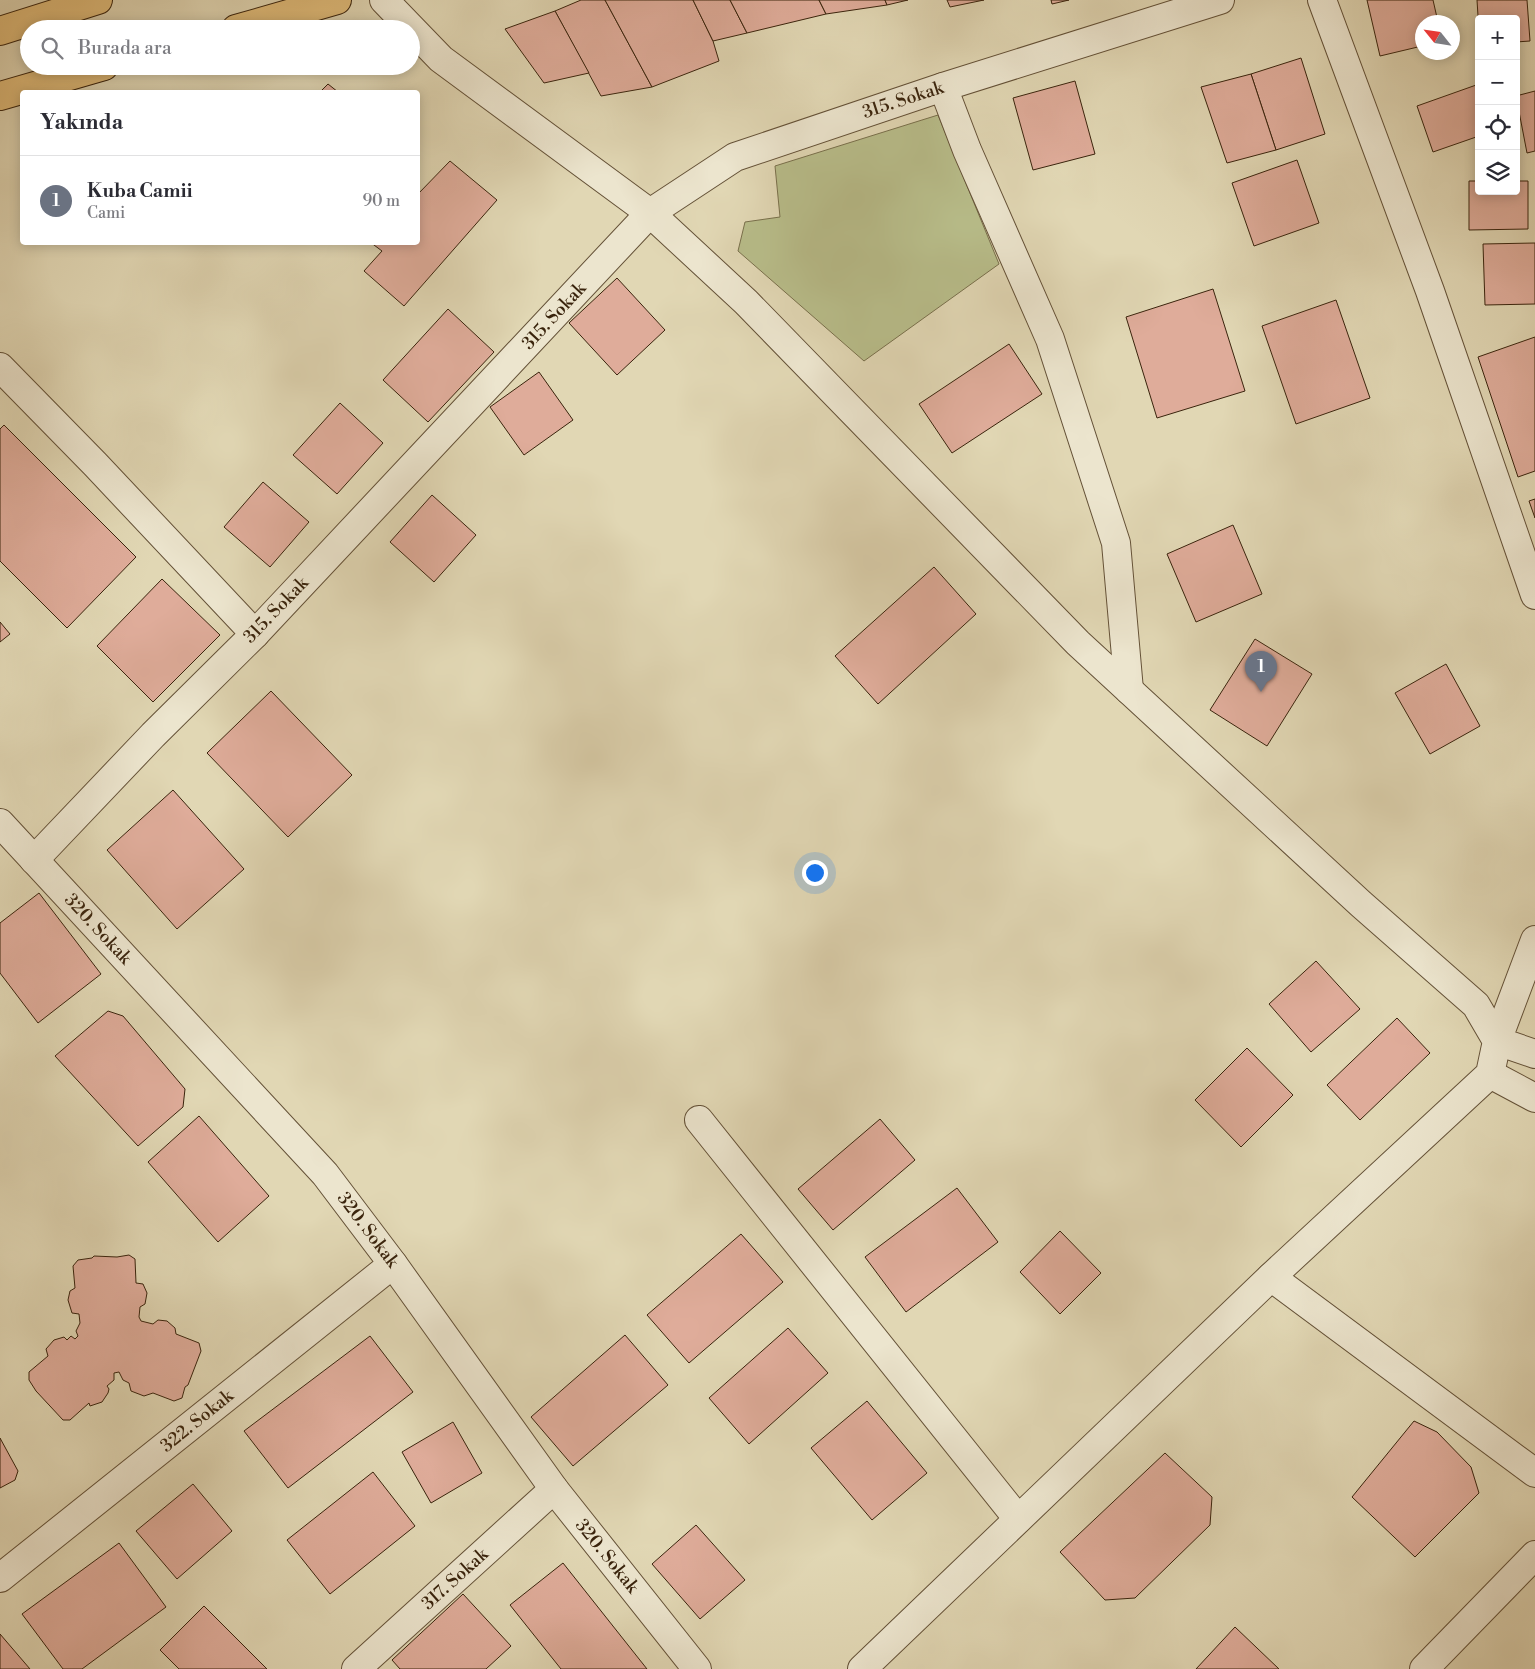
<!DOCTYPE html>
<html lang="tr">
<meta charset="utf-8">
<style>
:root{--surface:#fff;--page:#f2f2f3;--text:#2b2b33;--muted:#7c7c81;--line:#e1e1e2;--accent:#111827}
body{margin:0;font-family:"Libre Bodoni",serif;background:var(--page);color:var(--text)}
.controls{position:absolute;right:15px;top:15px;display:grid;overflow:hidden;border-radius:5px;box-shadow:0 2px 12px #0003}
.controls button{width:45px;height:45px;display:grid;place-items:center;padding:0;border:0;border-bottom:1px solid var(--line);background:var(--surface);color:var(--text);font:25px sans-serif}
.compass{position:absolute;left:1415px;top:15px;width:45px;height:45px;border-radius:50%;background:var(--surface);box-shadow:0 2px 12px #0003;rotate:300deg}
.you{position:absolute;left:814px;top:872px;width:18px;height:18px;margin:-12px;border:4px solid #fff;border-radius:50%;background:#1a73e8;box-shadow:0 0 0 8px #1a73e833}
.badge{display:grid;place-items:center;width:32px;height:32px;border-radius:50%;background:var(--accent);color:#fff;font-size:16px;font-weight:700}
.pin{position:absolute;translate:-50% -41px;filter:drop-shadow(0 1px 2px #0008)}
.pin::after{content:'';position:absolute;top:26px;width:18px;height:15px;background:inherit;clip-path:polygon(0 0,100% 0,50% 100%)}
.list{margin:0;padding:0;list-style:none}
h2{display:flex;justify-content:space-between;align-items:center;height:65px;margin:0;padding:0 20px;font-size:21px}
h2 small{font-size:16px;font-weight:400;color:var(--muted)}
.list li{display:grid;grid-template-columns:32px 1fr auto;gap:15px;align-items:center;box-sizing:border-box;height:90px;padding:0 20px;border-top:1px solid var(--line)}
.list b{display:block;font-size:19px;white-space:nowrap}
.list p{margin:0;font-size:16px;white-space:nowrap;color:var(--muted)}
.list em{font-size:16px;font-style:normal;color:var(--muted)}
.icon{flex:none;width:28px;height:28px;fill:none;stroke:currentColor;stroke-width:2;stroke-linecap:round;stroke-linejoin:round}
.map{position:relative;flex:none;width:1535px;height:1669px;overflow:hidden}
.search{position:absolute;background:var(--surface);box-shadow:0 2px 12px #0003;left:20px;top:20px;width:400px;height:55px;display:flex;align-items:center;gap:12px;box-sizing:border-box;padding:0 18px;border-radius:28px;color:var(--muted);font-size:19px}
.panel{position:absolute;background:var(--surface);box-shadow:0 2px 12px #0003;left:20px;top:90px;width:400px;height:155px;border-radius:5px}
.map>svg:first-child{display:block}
.green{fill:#b8bd8a;stroke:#79704c}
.building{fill:#dfac9a;stroke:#3a240d}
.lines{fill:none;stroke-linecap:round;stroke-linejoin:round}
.minor-casing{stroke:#645137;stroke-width:30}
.major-casing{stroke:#3a240d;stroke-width:30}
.minor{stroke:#ece5ce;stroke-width:28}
.major{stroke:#e0bc7a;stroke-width:28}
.labels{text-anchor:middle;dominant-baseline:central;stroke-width:4.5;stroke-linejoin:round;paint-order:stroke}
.street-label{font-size:18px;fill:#3a240d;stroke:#ece5ce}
</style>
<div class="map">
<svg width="1535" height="1669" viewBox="0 0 1535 1669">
<rect width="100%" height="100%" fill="#e1d7b4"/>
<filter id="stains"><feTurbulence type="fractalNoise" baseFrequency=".004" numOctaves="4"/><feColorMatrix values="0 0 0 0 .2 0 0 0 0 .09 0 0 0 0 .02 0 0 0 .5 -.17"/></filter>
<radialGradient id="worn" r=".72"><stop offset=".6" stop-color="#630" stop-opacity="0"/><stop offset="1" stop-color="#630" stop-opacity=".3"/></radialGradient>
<polygon class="green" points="938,115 999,264 864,361 738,251 745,222 780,217 775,166"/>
<g class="building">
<polygon points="581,0 605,0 652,87 601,96 555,11"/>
<polygon points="605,0 693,0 713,41 719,61 652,87"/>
<polygon points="693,0 730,0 747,33 713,41"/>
<polygon points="730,0 819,0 826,14 747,33"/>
<polygon points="819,0 885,0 887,5 826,14"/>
<polygon points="885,0 908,0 887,5"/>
<polygon points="947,0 984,0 950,7"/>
<polygon points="1051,0 1069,0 1052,4"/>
<polygon points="1367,0 1433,0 1438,22 1422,22 1422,46 1380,56"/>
<polygon points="1477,0 1527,0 1530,41 1516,42 1516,19 1479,19 1479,32"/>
<polygon points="555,11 589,73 544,83 505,29"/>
<polygon points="1301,58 1325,134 1276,150 1251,74"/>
<polygon points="1251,74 1276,150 1227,163 1201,87"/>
<polygon points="1075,81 1095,154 1033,170 1013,98"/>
<polygon points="328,84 338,92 320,92"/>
<polygon points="1479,84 1479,136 1433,152 1417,106"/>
<polygon points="1535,91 1535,151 1527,153 1516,96"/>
<polygon points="1297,160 1319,223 1254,246 1232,183"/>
<polygon points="450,161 497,200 404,306 364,271 382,251 370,242 418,242 418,194"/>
<polygon points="1469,181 1479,181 1479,191 1516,191 1516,181 1528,181 1528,229 1469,230"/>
<polygon points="1535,243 1535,304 1485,305 1483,244"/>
<polygon points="617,278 665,330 617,375 569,323"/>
<polygon points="1213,289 1245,391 1157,418 1126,317"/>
<polygon points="1336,300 1370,398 1296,424 1262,326"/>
<polygon points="448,309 494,352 428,422 383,380"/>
<polygon points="1535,337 1535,471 1518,477 1478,357"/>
<polygon points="1009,344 1042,394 952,453 919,404"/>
<polygon points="539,372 573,420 524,455 490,407"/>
<polygon points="340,403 383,443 337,494 293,455"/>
<polygon points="4,425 136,557 67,628 0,561 0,429"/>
<polygon points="263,482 309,522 270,567 224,527"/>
<polygon points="432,495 476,535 434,582 390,542"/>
<polygon points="1535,499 1535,518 1529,501"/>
<polygon points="1233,525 1262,594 1196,622 1167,554"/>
<polygon points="934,567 976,614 878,704 835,656"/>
<polygon points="162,579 220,635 153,702 97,646"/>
<polygon points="0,622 10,634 0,642"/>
<polygon points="1255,639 1312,674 1267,746 1210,710"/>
<polygon points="1446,664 1480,726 1430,754 1395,693"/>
<polygon points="271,691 352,775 288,837 207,753"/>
<polygon points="173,790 244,869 177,929 107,850"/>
<polygon points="39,893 101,974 38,1023 0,973 0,923"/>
<polygon points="1316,961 1360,1009 1311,1052 1269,1004"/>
<polygon points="108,1011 123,1016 185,1089 183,1107 138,1146 55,1056"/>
<polygon points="1397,1018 1430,1053 1360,1120 1327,1085"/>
<polygon points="1247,1048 1293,1095 1241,1147 1195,1100"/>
<polygon points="199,1116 269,1196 218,1242 148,1162"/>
<polygon points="880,1119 915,1160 833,1230 798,1189"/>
<polygon points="957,1188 998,1242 906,1312 865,1257"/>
<polygon points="1060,1231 1101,1273 1060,1314 1020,1272"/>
<polygon points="741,1234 783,1282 689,1363 647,1315"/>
<polygon points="129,1255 135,1259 136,1283 143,1284 147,1293 145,1304 140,1307 139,1317 141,1321 153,1324 158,1320 167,1321 175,1328 176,1334 199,1343 201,1351 188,1385 185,1387 182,1398 174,1401 153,1393 144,1396 131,1391 129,1383 123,1380 119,1372 114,1373 114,1380 107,1386 109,1389 108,1393 102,1402 90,1406 89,1403 70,1420 63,1420 36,1391 29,1380 29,1372 48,1356 46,1349 54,1340 64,1337 67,1340 71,1336 75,1339 78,1336 76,1331 80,1323 79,1314 72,1313 68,1300 70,1291 75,1288 73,1266 78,1260 92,1258 94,1256 117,1257"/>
<polygon points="788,1328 828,1373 749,1444 709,1398"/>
<polygon points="625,1335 668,1385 573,1466 531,1417"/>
<polygon points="370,1336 413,1392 288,1488 244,1431"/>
<polygon points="867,1401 927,1473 872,1520 811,1448"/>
<polygon points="1414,1421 1437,1432 1471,1467 1479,1493 1415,1557 1352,1497"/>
<polygon points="453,1422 482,1473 431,1503 402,1452"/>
<polygon points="0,1438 18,1471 15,1480 0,1488"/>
<polygon points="1165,1453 1212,1497 1210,1525 1135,1598 1105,1600 1060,1552"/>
<polygon points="373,1472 415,1526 330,1594 287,1540"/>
<polygon points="193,1484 232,1531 177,1579 136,1531"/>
<polygon points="696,1525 745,1580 700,1619 652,1564"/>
<polygon points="119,1543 166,1607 82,1669 63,1669 22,1614"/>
<polygon points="563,1563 647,1669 561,1669 510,1605"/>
<polygon points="463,1594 511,1646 486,1669 400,1669 392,1660"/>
<polygon points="204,1606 267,1669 179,1669 160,1650"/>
<polygon points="1235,1627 1279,1669 1196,1669"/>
<polygon points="0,1634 30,1669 0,1669"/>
</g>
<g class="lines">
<g class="minor-casing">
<g id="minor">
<polyline points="384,0 441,59 650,213 746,302 1078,643 1361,904 1476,1005 1497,1041 1490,1074 1271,1277 862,1669"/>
<polyline points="1322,0 1430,291 1535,595"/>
<polyline points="943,87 967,150 1050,339 1116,543 1129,690"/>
<polyline points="0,367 95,464 255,634"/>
<polyline points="0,823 325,1174 393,1264 554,1489 697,1669"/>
<polyline points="34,860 153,735 255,634 650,213 735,157 943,87 1220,0"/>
<polyline points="1535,940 1497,1041 1535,1054"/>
<polyline points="1490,1074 1535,1098"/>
<polyline points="699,1120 1018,1519"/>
<polyline points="1271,1277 1535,1473"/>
<polyline points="0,1578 393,1264"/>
<polyline points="356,1669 554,1489"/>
<polyline points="1424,1669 1535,1555"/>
</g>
</g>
<g class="major-casing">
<g id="major">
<polyline points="236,29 337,0"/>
<polyline points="0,31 98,0"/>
<polyline points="0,96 104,66"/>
</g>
</g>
<use href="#minor" class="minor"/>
<use href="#major" class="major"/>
</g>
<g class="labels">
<g class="street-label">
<text transform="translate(903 100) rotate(-18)">315. Sokak</text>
<text transform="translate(554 316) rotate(-47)">315. Sokak</text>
<text transform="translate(276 610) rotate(-46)">315. Sokak</text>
<text transform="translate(98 929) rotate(47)">320. Sokak</text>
<text transform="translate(368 1230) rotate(53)">320. Sokak</text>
<text transform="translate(197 1421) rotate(-39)">322. Sokak</text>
<text transform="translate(607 1556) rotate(51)">320. Sokak</text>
<text transform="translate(455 1579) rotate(-42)">317. Sokak</text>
</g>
</g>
<rect width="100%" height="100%" filter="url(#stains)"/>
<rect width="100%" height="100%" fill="url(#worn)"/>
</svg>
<div class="controls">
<button>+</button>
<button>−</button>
<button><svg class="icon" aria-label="locate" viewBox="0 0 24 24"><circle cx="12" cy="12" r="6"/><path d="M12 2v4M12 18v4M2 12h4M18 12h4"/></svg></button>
<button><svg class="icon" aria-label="layers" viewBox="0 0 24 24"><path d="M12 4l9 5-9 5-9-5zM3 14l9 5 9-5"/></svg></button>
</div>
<svg class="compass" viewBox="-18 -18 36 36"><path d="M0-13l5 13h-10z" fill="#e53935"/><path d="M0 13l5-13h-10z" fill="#7c7c81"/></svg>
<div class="you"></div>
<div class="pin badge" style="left:1261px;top:692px;background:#6b7280">1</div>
<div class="search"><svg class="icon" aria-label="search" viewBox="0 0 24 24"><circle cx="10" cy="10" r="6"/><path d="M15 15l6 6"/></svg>Burada ara</div>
<section class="panel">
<h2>Yakında<small></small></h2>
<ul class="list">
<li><span class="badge" style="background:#6b7280">1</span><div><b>Kuba Camii</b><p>Cami</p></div><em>90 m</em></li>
</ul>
</section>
</div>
